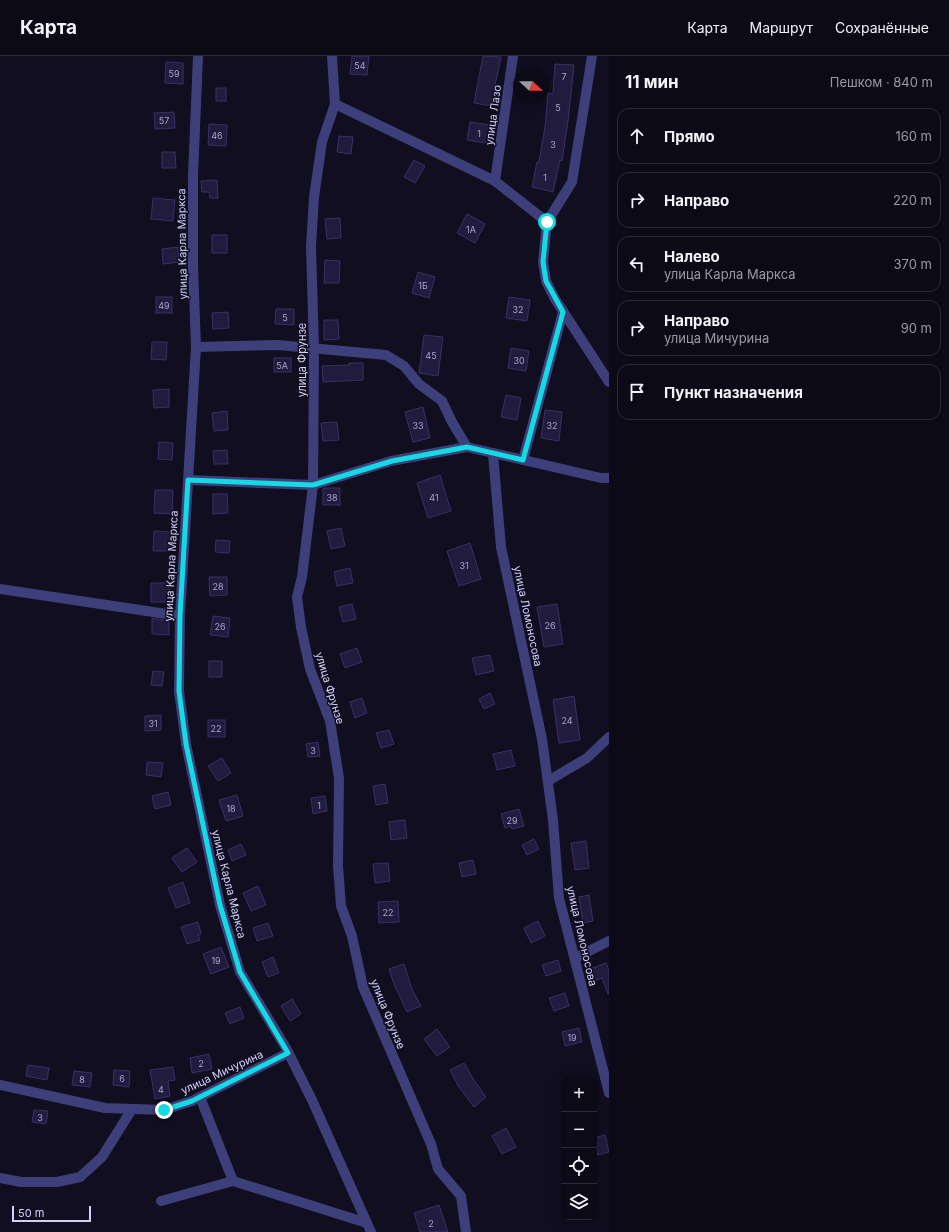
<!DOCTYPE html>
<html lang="ru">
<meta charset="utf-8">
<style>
:root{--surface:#0c0a17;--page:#1a1824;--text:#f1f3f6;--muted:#9a9aa1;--line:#2c2b36}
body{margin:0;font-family:Inter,sans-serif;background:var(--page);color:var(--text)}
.controls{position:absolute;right:12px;bottom:12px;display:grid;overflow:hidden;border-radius:8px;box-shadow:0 4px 16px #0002}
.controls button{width:36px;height:36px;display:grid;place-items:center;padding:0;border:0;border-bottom:1px solid var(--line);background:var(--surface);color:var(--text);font:20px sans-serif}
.compass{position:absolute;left:513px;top:12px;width:36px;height:36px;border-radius:50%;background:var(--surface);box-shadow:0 4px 16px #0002;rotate:111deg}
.scale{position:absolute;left:12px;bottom:10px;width:79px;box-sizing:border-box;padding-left:4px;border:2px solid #d3d0fb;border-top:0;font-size:11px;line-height:14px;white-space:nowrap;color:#d3d0fb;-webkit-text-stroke:3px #100e1f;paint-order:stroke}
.stop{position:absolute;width:12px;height:12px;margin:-9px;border:3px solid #14dae3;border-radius:50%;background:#fff}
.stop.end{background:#14dae3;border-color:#fff;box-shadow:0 1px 4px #0008}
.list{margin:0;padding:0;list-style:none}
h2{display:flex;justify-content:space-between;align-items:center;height:52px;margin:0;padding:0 16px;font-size:17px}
h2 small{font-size:13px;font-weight:400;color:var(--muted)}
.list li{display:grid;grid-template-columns:26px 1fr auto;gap:12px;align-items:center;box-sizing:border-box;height:56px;margin:0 8px 8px;padding:0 8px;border:1px solid var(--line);border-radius:12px}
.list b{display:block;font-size:15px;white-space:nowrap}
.list p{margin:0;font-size:13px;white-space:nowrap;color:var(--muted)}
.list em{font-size:13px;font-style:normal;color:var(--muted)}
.icon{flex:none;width:22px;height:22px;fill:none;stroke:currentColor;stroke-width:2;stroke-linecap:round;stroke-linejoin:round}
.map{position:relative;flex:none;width:609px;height:1176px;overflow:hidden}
header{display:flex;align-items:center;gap:24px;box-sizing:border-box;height:56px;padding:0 20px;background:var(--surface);border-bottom:1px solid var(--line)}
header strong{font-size:19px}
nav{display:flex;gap:22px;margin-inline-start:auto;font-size:14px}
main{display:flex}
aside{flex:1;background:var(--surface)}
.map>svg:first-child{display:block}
.building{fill:#211c3e;stroke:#383068}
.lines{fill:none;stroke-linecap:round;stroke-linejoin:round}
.minor{stroke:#3d3f7a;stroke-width:10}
.route{stroke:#14dae3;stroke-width:5}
.labels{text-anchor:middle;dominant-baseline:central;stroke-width:3;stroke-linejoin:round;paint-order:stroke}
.number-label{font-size:9px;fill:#a6a3cc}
.street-label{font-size:11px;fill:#d3d0fb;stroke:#100e1f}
</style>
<header>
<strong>Карта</strong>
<nav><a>Карта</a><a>Маршрут</a><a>Сохранённые</a></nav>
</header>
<main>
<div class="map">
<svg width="609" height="1176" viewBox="0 0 609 1176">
<rect width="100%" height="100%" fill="#100e1f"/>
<g class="building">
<polygon points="352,0 369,0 367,19 350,18"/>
<polygon points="483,0 501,1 494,34 495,34 492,50 474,47"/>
<polygon points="166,6 183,7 183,28 165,27"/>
<polygon points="555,8 574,9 568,65 562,105 560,104 553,136 532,131 537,106 539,106 545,71 548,37 553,38"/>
<rect x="216" y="32" width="10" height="13"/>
<polygon points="174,56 175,72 155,73 154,57"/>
<polygon points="470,66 490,69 487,87 467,84"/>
<polygon points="209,68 227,69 226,90 208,89"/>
<polygon points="339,80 353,81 351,98 337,96"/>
<polygon points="162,96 175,96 176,112 162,112"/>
<polygon points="414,104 425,110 415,127 404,121"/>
<polygon points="217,124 218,142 210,142 209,136 202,136 201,125"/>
<polygon points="153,142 175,144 173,165 151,163"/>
<polygon points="467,158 485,168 475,187 457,177"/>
<polygon points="340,162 341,182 327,183 325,163"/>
<rect x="212" y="179" width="15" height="18"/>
<polygon points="178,191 179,206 163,208 162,193"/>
<polygon points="325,204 340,205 339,227 324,227"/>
<polygon points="418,216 435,221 429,242 412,237"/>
<rect x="156" y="241" width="16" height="16"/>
<polygon points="509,241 530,244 527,265 506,262"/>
<polygon points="276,253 294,253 294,269 275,268"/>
<polygon points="228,256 229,272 213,273 212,257"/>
<polygon points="324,264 338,264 339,283 324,284"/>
<polygon points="424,279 443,281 438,320 419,317"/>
<polygon points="152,286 167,286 166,304 151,303"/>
<polygon points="511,292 529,295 526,315 508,312"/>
<rect x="274" y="302" width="17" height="14"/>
<polygon points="349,307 363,307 363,324 323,326 322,310 349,309"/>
<polygon points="169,333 169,351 154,352 153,334"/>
<polygon points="506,339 521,342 517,364 501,361"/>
<polygon points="423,351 430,382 413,386 405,356"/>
<polygon points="545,354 562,356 559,385 541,382"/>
<polygon points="227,355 228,374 214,375 212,357"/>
<polygon points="337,366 339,384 323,385 321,367"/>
<polygon points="159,386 173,387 172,404 158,403"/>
<polygon points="227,394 228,408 214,408 213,395"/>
<polygon points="440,419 451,455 428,462 417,427"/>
<polygon points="324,432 340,432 340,449 323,449 323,433"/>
<polygon points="155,434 173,434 172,458 154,457"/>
<polygon points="213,438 227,438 228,457 213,458"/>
<polygon points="341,472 345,490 331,493 327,475"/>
<polygon points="154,475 170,476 169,495 153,495"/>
<polygon points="216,484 230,485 229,497 215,496"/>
<polygon points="470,487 481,523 459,530 447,495"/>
<polygon points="350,512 353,527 337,530 334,516"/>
<polygon points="209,521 227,521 227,539 210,540"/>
<polygon points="151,527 169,527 170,546 151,546"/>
<polygon points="352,548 356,563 343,566 339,551"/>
<polygon points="557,548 563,588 544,591 537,551"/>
<polygon points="213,560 230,562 228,581 210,579"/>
<polygon points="152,562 169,565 169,579 152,578"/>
<polygon points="357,592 362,606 345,612 340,598"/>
<polygon points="490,599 494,615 476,619 472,602"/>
<rect x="209" y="605" width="13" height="16"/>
<polygon points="153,615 164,616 162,630 151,629"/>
<polygon points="490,637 495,648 484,653 479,643"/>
<polygon points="574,640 580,684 559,687 553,644"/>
<polygon points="362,642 367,657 355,662 350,646"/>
<polygon points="161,659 161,674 145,675 145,660"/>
<rect x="208" y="664" width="17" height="17"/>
<polygon points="389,674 394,688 381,692 376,677"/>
<polygon points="318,686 320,700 308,701 306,688"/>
<polygon points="511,694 515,710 497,714 493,698"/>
<polygon points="222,702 231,717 218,725 208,710"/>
<polygon points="147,706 163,707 161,721 146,719"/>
<polygon points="385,728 388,747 376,749 373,730"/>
<polygon points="168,736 171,749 155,753 152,740"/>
<polygon points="237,739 243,760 226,765 219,744"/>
<polygon points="325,740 327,755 313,758 311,742"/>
<polygon points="519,753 524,770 512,773 511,770 505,772 501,758"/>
<polygon points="405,764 407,782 391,784 389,766"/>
<polygon points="534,783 539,793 527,799 522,789"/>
<polygon points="586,785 589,812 575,814 571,787"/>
<polygon points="241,788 246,799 232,805 228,794"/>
<polygon points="187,792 197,806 182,816 172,802"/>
<polygon points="473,804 476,818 462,821 459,807"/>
<polygon points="388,807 390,825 375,827 373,808"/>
<polygon points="183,826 190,847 176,852 168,832"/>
<polygon points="258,830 266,849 251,855 243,837"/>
<polygon points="589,839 593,865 583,867 579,841"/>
<polygon points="398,845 399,866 379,867 378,846"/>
<polygon points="538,865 545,880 531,887 524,872"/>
<polygon points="198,866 201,878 198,879 200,884 187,888 181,871"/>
<polygon points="268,867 273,880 257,885 253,872"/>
<polygon points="221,891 229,911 211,918 203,898"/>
<polygon points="273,901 279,917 268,921 262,906"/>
<polygon points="558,904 561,915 546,920 542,909"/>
<polygon points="606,907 609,914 609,938 608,938 602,922 594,925 590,913"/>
<polygon points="404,908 412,933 421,950 407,956 394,928 389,913"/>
<polygon points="565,937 569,950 554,955 549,942"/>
<polygon points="292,943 301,958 290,965 281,950"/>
<polygon points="240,951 244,962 230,968 225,957"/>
<polygon points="579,972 582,986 565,990 562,976"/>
<polygon points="437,973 450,991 437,1000 424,983"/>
<polygon points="209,998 212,1013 192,1017 190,1002"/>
<polygon points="464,1007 474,1024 486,1041 474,1051 459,1031 450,1014"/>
<polygon points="28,1009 49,1012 47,1024 26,1020"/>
<polygon points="173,1011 175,1024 168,1025 170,1040 155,1043 150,1014"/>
<polygon points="114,1014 130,1015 129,1031 113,1029"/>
<polygon points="74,1015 92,1017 90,1031 72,1029"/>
<polygon points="34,1054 48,1055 46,1068 32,1066"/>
<polygon points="506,1072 516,1091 502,1098 492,1080"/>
<polygon points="605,1079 609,1096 598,1099 594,1087 594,1082"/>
<polygon points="439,1149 448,1176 420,1176 414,1157"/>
</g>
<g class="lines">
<g class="minor">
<polyline points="198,0 193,120 193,210 196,291 180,560 179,635 186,688 220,849 240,916 286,992 312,1044 371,1176"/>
<polyline points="332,0 335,48 322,86 314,141 311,191 314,293 313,429 302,521 297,541 301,571 310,613 330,665 339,722 338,810 341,850 352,880 363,931 431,1088 438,1113 461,1140 466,1176"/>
<polyline points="513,0 495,125 547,166"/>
<polyline points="592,0 572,126 547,166 543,206 546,225 555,243 609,326"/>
<polyline points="335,48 495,125"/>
<polyline points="196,291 278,289 386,299 404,310 419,328 442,345 452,366 467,391 601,422 609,422"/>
<polyline points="493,398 501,491 542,683 553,764 559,842 609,1037"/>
<polyline points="523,404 563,256"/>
<polyline points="189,424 313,429 391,405 467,391"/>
<polyline points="0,533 180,560"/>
<polyline points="548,725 587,702 609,681"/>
<polyline points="575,902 609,885"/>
<polyline points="0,1029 105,1052 164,1054 192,1045 288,997"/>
<polyline points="200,1041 233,1125 367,1167"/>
<polyline points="0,1122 21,1126 57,1126 80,1121 102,1101 132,1053"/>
<polyline points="161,1145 233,1125"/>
</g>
</g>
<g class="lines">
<polyline class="route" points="164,1054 192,1045 288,997 240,916 220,849 186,688 179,635 180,560 188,424 313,429 392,405 467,391 523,404 563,256 546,225 543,206 547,166"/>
</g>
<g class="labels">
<g class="number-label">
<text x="360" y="9">54</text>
<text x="174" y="17">59</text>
<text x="564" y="20">7</text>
<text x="558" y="51">5</text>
<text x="164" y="64">57</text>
<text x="479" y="77">1</text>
<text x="217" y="79">46</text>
<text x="553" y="88">3</text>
<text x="545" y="121">1</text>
<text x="471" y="173">1А</text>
<text x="423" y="229">1Б</text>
<text x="164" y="249">49</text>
<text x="518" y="253">32</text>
<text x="285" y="261">5</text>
<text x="431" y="299">45</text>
<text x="519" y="304">30</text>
<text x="282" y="309">5А</text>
<text x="418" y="369">33</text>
<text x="552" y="369">32</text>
<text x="332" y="441">38</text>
<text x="434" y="441">41</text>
<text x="464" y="509">31</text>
<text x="218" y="530">28</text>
<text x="550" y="569">26</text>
<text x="220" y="570">26</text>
<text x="567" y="664">24</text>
<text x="153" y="667">31</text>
<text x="216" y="672">22</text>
<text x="313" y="694">3</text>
<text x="319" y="749">1</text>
<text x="231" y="752">18</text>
<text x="512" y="764">29</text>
<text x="388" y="856">22</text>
<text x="216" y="904">19</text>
<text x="572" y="981">19</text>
<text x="201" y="1007">2</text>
<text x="122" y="1022">6</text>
<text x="82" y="1023">8</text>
<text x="161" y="1033">4</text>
<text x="40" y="1061">3</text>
<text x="431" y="1167">2</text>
</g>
<g class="street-label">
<text transform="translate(493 59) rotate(-82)">улица Лазо</text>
<text transform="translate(182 188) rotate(-91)">улица Карла Маркса</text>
<text transform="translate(302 304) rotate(-90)">улица Фрунзе</text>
<text transform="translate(171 510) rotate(-87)">улица Карла Маркса</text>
<text transform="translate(528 560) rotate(78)">улица Ломоносова</text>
<text transform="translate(330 632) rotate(73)">улица Фрунзе</text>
<text transform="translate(229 828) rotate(76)">улица Карла Маркса</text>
<text transform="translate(582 880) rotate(77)">улица Ломоносова</text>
<text transform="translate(388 958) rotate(68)">улица Фрунзе</text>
<text transform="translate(222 1016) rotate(-25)">улица Мичурина</text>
</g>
</g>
</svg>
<div class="controls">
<button>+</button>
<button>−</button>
<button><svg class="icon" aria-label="locate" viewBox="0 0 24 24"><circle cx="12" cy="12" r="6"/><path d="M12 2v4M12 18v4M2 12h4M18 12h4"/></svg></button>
<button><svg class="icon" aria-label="layers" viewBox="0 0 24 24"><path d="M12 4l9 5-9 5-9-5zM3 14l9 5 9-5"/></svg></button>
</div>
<svg class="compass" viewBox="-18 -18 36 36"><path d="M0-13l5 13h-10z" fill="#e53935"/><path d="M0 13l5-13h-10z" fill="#9a9aa1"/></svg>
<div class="scale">50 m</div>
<div class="stop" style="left:547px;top:166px"></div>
<div class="stop end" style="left:164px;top:1054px"></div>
</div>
<aside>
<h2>11 мин<small>Пешком · 840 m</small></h2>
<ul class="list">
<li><svg class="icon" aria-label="ahead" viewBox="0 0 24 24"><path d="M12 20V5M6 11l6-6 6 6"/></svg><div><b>Прямо</b></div><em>160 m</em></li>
<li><svg class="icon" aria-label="right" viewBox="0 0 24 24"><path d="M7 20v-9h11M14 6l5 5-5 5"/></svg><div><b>Направо</b></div><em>220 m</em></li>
<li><svg class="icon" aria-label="left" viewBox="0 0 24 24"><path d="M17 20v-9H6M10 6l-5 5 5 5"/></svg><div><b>Налево</b><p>улица Карла Маркса</p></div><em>370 m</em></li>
<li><svg class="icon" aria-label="right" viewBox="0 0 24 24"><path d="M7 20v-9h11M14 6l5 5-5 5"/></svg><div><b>Направо</b><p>улица Мичурина</p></div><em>90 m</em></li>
<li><svg class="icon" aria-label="arrive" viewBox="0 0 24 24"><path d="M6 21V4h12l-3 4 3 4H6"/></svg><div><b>Пункт назначения</b></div></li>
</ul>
</aside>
</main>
